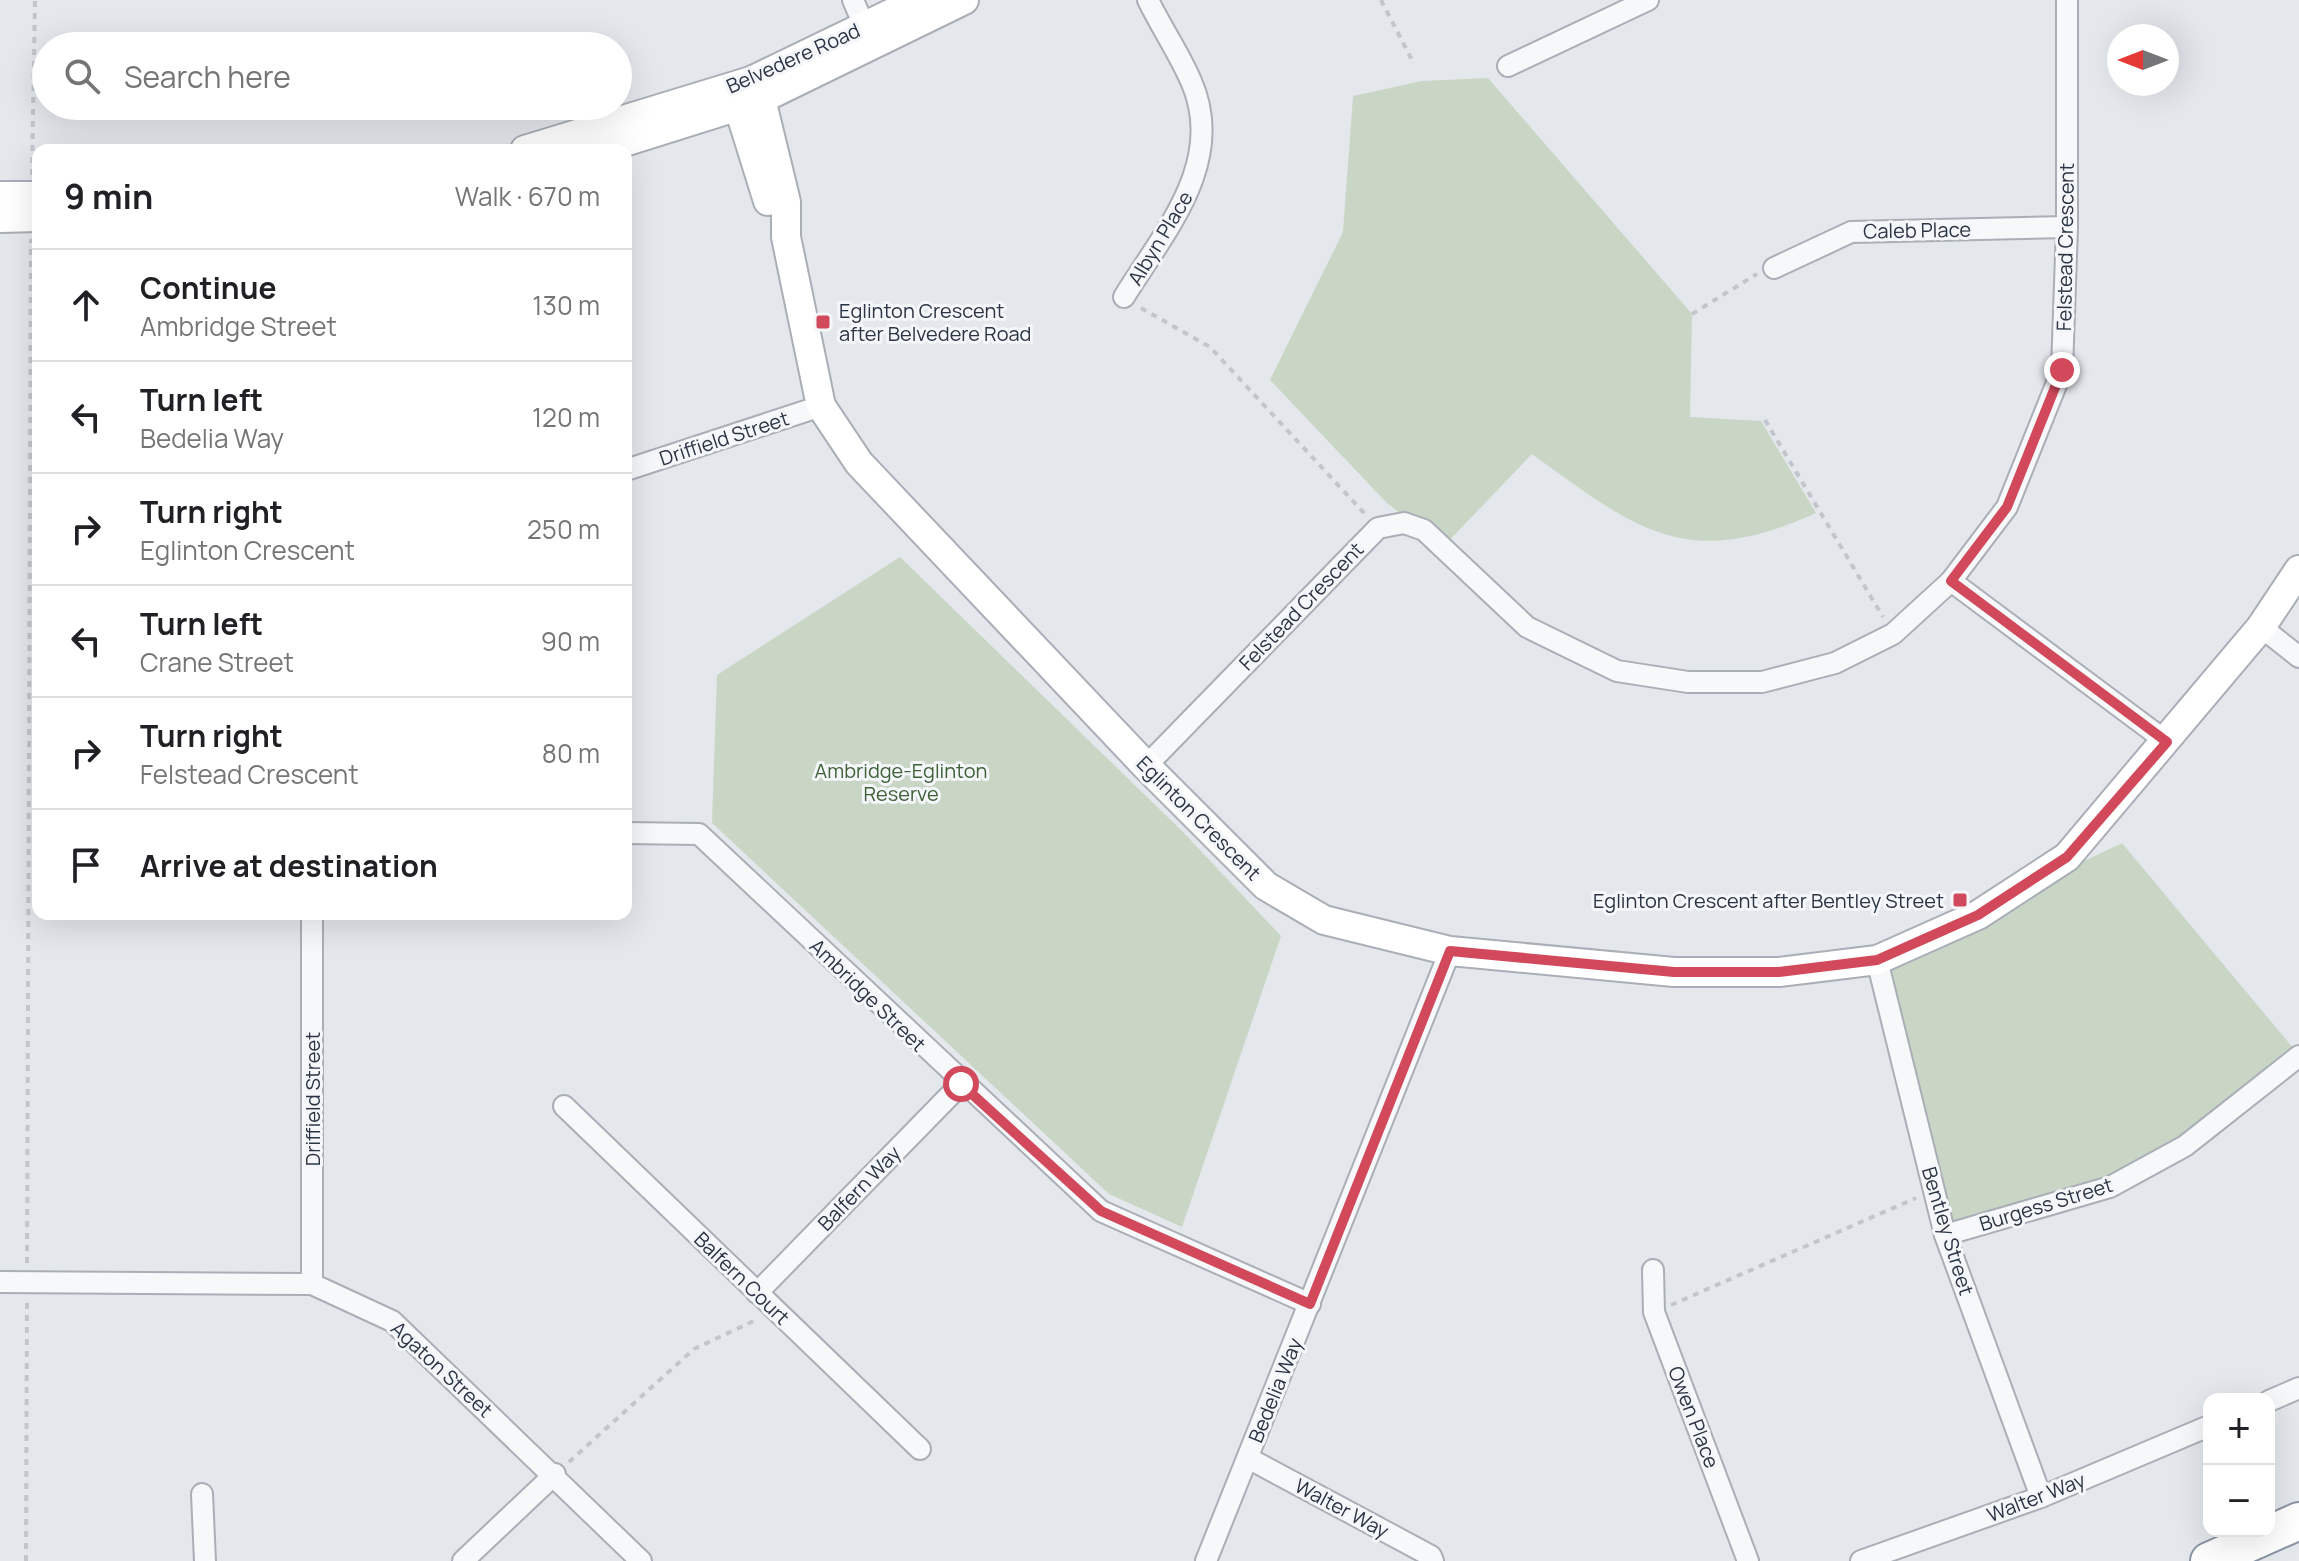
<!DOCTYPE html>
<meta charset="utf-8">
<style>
:root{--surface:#fff;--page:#f6f6f6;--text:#202124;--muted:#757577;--line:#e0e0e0}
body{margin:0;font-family:Manrope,sans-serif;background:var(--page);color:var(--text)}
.controls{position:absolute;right:24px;bottom:24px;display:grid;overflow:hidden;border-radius:16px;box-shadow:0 8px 32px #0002}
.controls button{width:72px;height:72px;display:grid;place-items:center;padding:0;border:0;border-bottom:2px solid var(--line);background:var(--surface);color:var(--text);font:40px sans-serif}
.compass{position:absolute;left:2107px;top:24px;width:72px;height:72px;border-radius:50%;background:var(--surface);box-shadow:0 8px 32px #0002;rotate:270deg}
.stop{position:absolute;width:24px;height:24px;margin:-18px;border:6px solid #d1495b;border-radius:50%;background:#fff}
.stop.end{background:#d1495b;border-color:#fff;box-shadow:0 2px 8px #0008}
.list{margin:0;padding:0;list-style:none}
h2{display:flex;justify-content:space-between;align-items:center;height:104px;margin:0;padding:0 32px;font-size:34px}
h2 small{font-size:26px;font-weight:400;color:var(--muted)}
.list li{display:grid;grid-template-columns:52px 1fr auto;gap:24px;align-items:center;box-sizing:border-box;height:112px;padding:0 32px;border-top:2px solid var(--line)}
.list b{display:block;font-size:30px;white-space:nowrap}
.list p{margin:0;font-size:26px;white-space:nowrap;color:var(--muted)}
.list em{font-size:26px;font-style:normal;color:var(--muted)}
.icon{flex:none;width:44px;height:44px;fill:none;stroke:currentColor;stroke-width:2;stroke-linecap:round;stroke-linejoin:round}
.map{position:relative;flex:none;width:2299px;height:1561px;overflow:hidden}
.search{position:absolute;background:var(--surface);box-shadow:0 8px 32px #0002;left:32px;top:32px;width:600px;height:88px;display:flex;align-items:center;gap:20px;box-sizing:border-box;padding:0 28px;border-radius:44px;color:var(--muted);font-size:30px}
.panel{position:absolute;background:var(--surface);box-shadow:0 8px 32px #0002;left:32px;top:144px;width:600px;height:776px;border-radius:16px}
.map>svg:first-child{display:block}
.green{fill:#c9d6c5}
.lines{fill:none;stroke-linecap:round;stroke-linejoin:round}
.street-casing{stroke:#a9aeb7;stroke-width:24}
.secondary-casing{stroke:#a9aeb7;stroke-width:32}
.highway-casing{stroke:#8b94a3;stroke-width:40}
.path{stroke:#c2c5cb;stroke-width:4;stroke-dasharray:6 6;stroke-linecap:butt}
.street{stroke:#f7f8fa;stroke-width:20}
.secondary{stroke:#fff;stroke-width:28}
.highway{stroke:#fff;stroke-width:36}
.route{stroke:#d1495b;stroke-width:10}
.poi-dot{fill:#d1495b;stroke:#f4f6f9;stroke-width:3}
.labels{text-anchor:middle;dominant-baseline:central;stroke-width:6;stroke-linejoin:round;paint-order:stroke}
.street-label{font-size:20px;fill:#2b3445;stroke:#f4f6f9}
.poi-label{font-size:20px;fill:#2b3445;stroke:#f4f6f9;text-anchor:start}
.park-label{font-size:20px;fill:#3f6138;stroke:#f4f6f9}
</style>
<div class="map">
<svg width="2299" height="1561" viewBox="0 0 2299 1561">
<rect width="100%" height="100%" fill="#e4e7ec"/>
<g class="green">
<path d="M1488,78l204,236 -2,103 71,4 55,92c-130,59 -179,17 -284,-59l-90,94 -56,-46 -116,-122 73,-148 10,-136 69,-15z"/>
<polygon points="900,557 1182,831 1281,936 1182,1227 1109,1194 712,823 717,675"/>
<polygon points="2122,843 2299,1055 2185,1146 2099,1190 1945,1235 1877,960"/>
</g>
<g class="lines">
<g class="street-casing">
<g id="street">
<polyline points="853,0 869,37"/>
<polyline points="1508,66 1648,0"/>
<polyline points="1774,268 1851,232 2067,227"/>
<path d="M1124,297c40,-65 103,-135 67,-216 -12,-28 -30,-54 -43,-81"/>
<polyline points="626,470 821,406"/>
<polyline points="1951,581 2167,742"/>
<polyline points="2261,627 2299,657"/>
<polyline points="1146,766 1378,528 1404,523 1424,530 1527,627 1617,671 1688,682 1762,682 1835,663 1893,634 1951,581 2007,507 2062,370 2067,227 2067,0"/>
<polyline points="626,833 699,834 1101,1211 1310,1304"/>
<polyline points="312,914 312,1284"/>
<polyline points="1877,960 1945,1235 2041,1497"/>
<polyline points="564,1106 920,1449"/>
<polyline points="1945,1235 2110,1187 2185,1146 2299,1056"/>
<polyline points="1653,1270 1654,1312 1748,1561"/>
<polyline points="0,1282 312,1284 392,1321 641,1561"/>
<polyline points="757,1293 961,1084"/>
<polyline points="2269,1401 2299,1388"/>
<polyline points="1248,1458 1431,1556 1433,1561"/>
<polyline points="202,1494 205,1561"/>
<polyline points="463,1561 555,1474"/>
<polyline points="1206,1561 1450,951"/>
<polyline points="1861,1561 2041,1497 2209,1426"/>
</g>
</g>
<g class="secondary-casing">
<g id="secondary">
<polyline points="751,81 761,99 786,202 786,237 821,406 859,463 1146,766 1266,886 1324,920 1450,951 1674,972 1779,972 1877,960 1978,915 2067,857 2261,627 2299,570"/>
<polyline points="734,92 768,201"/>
<polyline points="525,150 751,81 919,0"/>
<polyline points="599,150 761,99 964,0"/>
<polyline points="0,196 38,196"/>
<polyline points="0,218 38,217"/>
</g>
</g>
<g class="highway-casing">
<polyline id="highway" points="2209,1561 2299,1521"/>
</g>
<g class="path">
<polyline points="1381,0 1412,60"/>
<polyline points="32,175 35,0"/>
<polyline points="1141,308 1210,347 1365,514"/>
<polyline points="1692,314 1757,274"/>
<polyline points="1765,420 1883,617"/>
<polyline points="27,1263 31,239"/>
<polyline points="1671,1305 1916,1198"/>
<polyline points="569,1462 694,1349 758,1319"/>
<polyline points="26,1561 27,1299"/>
</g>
<use href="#street" class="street"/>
<use href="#secondary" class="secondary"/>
<use href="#highway" class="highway"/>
</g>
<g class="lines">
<polyline class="route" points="961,1084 1101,1211 1310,1304 1450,951 1674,972 1779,972 1877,960 1978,915 2067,857 2167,742 1951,581 2007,507 2062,370"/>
</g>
<g class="poi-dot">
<rect x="815" y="314" width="16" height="16" rx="4"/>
<rect x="1952" y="892" width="16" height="16" rx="4"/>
</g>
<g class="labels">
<g class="street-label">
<text transform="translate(793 58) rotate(-24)">Belvedere Road</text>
<text transform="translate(1917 230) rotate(-1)">Caleb Place</text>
<text transform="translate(1160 238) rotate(-59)">Albyn Place</text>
<text transform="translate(2065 247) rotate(-89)">Felstead Crescent</text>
<text transform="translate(724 438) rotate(-18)">Driffield Street</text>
<text transform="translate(1301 606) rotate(-46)">Felstead Crescent</text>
<text transform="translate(1199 818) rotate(45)">Eglinton Crescent</text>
<text transform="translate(868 995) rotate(44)">Ambridge Street</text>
<text transform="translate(312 1099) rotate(-90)">Driffield Street</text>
<text transform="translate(859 1188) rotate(-46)">Balfern Way</text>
<text transform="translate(2046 1204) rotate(-17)">Burgess Street</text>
<text transform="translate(1948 1231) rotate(73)">Bentley Street</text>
<text transform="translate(742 1278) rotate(44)">Balfern Court</text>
<text transform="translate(442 1369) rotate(43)">Agaton Street</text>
<text transform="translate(1275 1390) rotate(-68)">Bedelia Way</text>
<text transform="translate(1694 1417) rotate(69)">Owen Place</text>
<text transform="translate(2036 1497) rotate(-21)">Walter Way</text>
<text transform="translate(1342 1508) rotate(28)">Walter Way</text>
</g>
<g class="poi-label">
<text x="839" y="310">Eglinton Crescent<tspan x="839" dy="23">after Belvedere Road</tspan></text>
<text x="1944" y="900" text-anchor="end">Eglinton Crescent after Bentley Street</text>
</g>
<g class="park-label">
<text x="901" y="770">Ambridge-Eglinton<tspan x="901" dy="23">Reserve</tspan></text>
</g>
</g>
</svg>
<div class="controls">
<button>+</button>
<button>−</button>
</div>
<svg class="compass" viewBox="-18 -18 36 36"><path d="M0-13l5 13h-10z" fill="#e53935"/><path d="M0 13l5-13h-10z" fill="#757577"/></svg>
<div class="stop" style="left:961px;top:1084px"></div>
<div class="stop end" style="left:2062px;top:370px"></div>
<div class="search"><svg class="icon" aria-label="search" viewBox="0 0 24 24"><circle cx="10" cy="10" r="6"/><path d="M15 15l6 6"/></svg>Search here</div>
<section class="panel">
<h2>9 min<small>Walk · 670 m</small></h2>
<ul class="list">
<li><svg class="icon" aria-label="ahead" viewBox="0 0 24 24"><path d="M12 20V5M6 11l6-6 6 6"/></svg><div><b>Continue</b><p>Ambridge Street</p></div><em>130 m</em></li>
<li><svg class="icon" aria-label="left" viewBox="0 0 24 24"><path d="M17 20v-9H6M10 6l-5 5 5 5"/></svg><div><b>Turn left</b><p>Bedelia Way</p></div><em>120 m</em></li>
<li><svg class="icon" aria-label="right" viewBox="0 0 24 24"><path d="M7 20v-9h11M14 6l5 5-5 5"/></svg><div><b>Turn right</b><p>Eglinton Crescent</p></div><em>250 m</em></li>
<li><svg class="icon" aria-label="left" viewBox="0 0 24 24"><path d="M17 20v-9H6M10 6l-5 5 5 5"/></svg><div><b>Turn left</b><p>Crane Street</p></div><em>90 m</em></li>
<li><svg class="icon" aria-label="right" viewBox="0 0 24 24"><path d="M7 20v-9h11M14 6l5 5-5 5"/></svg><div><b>Turn right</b><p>Felstead Crescent</p></div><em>80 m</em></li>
<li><svg class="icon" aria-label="arrive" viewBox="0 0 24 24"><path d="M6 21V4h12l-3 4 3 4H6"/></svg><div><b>Arrive at destination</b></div></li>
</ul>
</section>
</div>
